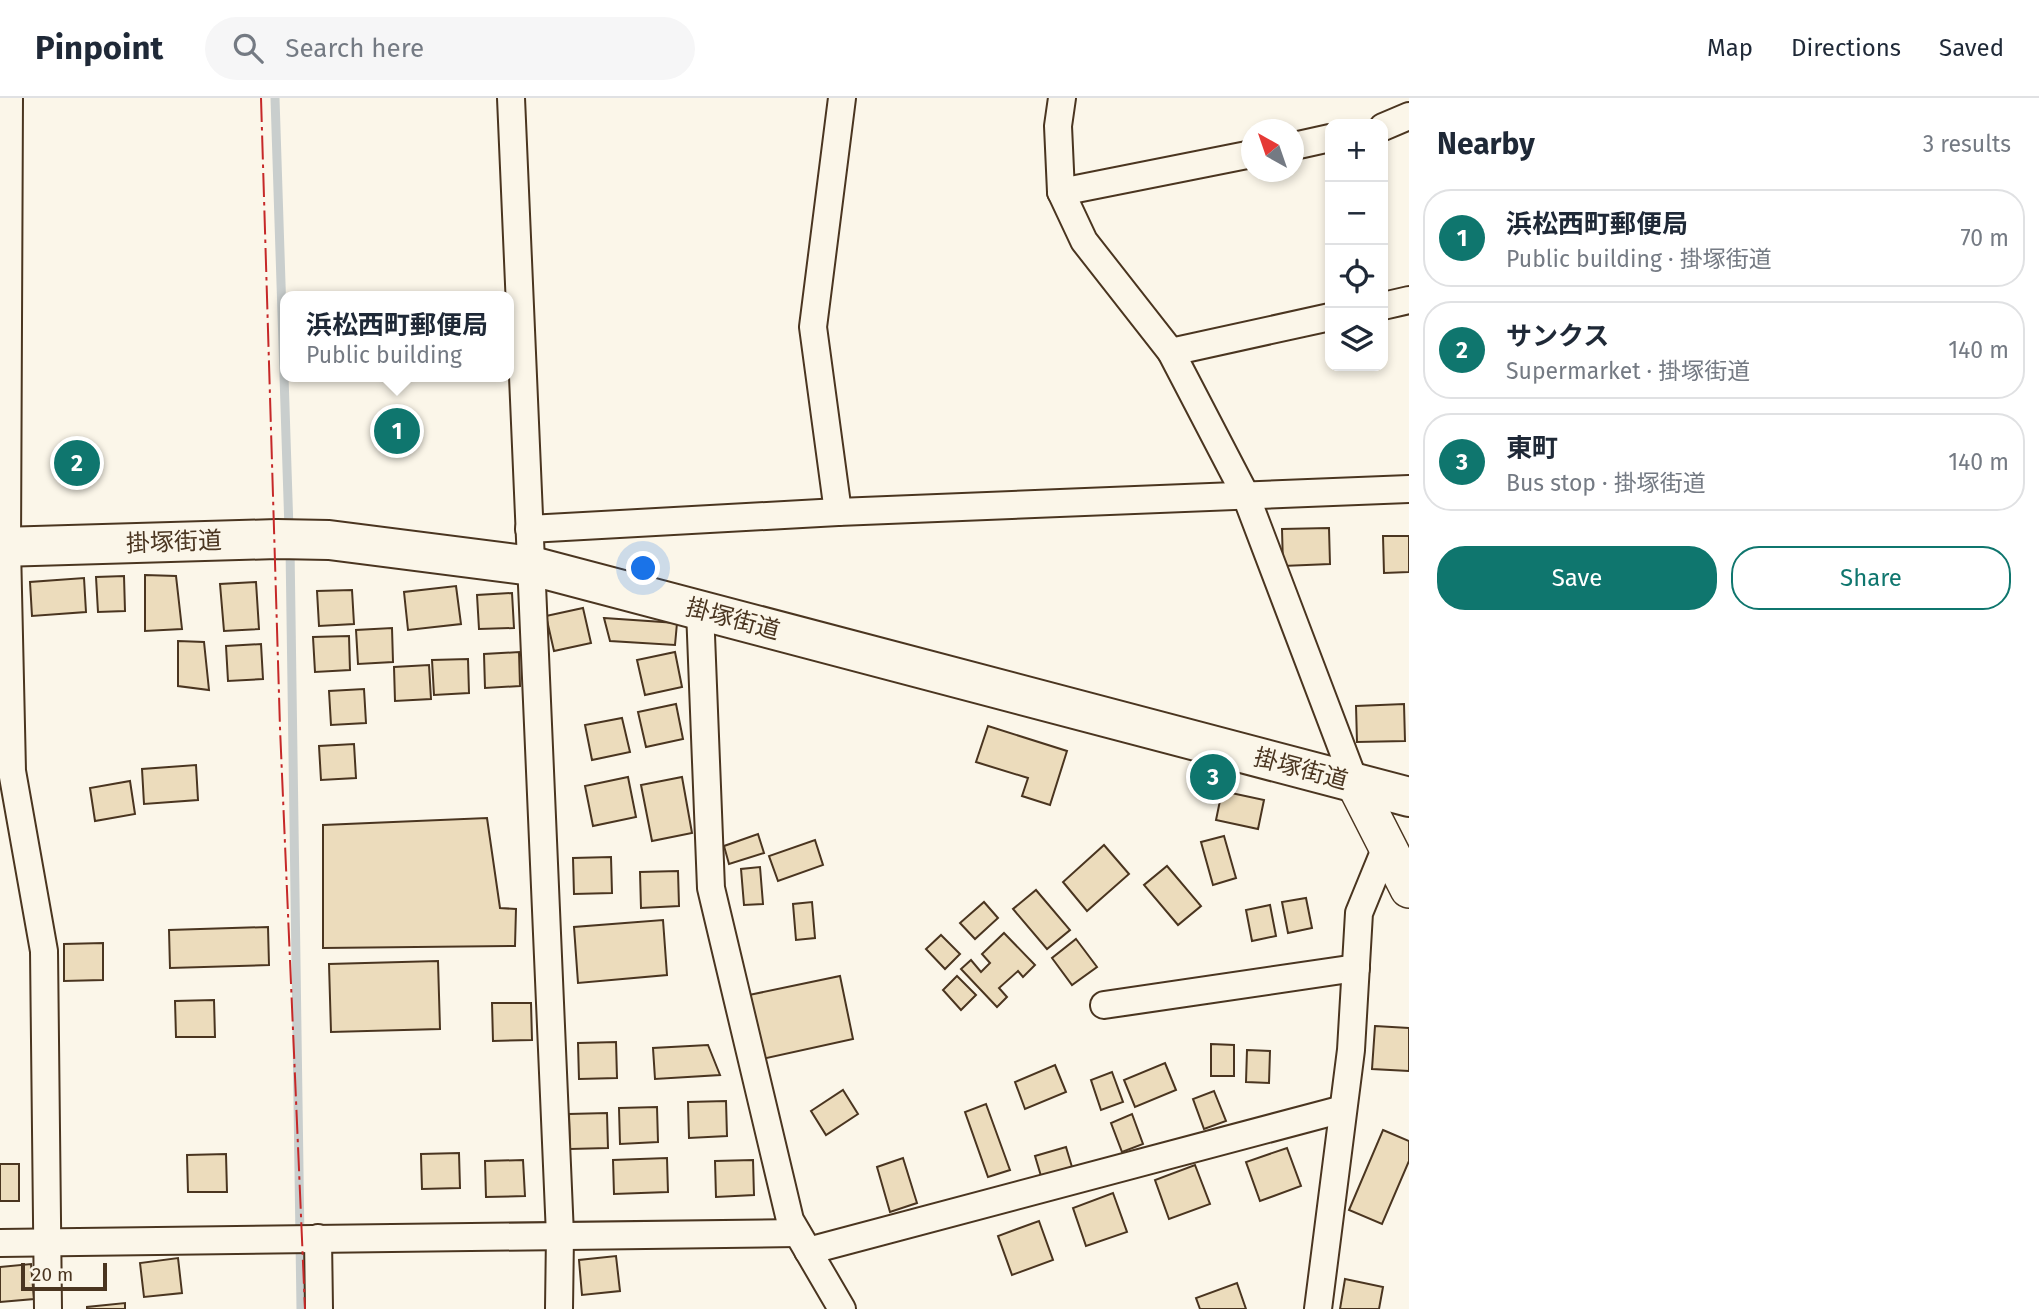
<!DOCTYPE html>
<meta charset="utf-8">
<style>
:root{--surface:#fff;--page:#f6f6f7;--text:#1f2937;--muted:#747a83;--line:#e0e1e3;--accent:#0f766e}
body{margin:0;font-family:"Fira Sans","Noto Sans JP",sans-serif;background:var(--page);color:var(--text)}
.controls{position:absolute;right:21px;top:21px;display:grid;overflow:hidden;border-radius:14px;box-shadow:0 4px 10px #0003}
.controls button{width:63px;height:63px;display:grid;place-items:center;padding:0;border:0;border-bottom:2px solid var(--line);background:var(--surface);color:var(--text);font:35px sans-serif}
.compass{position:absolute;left:1241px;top:21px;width:63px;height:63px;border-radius:50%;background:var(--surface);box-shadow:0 4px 10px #0003;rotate:320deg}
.scale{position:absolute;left:21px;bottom:18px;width:86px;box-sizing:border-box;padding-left:7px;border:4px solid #4a3520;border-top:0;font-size:19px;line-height:24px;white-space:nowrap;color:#4a3520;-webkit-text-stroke:5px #fbf6e9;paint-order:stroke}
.you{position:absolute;left:644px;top:471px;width:24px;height:24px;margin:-18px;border:5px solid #fff;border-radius:50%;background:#1a73e8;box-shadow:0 0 0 10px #1a73e833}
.badge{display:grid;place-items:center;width:46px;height:46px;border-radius:50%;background:var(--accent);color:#fff;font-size:23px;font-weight:700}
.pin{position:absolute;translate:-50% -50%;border:4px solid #fff;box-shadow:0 2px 7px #0006}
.popup{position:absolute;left:280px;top:193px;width:234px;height:91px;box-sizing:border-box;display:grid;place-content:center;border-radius:14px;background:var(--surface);filter:drop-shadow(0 2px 5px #0005);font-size:23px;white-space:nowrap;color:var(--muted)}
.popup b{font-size:26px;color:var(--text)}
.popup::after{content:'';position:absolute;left:50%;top:100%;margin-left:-14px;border:14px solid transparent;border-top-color:var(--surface)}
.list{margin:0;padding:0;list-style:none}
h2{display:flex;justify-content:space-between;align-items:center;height:91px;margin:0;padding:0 28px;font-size:30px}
h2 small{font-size:23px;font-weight:400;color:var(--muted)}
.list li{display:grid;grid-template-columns:46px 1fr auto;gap:21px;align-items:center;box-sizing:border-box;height:98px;margin:0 14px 14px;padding:0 14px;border:2px solid var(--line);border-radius:28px}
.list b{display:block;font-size:26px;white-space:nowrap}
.list p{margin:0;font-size:23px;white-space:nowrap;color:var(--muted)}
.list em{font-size:23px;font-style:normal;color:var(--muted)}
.actions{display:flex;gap:14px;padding:21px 28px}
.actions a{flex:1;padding:16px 0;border:2px solid var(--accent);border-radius:28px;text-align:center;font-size:24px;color:var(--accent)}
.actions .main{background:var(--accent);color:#fff}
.icon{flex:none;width:38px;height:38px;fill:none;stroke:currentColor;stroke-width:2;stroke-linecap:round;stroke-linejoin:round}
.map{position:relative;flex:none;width:1409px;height:1211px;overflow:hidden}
header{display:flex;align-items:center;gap:42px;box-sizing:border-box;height:98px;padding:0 35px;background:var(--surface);border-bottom:2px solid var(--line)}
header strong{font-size:33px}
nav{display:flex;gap:38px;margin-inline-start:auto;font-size:24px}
.search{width:490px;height:63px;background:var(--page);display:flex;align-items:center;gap:18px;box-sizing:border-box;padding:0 24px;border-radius:38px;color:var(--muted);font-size:26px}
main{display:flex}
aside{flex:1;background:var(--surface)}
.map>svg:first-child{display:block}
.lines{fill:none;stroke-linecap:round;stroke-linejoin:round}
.stream{stroke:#c9cecd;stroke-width:9}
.building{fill:#ecdcbc;stroke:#4a3520;stroke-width:2}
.street-casing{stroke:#4a3520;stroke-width:30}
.secondary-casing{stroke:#4a3520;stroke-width:40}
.highway-casing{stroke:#4a3520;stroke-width:42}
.street{stroke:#fbf6e9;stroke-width:26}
.secondary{stroke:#fbf6e9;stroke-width:37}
.highway{stroke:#fbf6e9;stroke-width:38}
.power{stroke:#c62828;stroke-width:2;stroke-dasharray:24 5 3.5 5;stroke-linecap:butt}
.labels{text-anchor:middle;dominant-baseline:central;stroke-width:5;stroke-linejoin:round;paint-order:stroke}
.street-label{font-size:24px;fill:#4a3520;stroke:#fbf6e9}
</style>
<header>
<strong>Pinpoint</strong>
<div class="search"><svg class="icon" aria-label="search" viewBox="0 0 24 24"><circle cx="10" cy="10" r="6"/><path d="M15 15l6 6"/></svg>Search here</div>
<nav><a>Map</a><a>Directions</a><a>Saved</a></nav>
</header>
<main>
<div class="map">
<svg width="1409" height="1211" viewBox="0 0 1409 1211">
<rect width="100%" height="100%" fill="#fbf6e9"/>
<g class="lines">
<g class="stream">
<polyline points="275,0 289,432"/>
<polyline points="290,449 301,1211"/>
</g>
</g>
<g class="building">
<polygon points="1329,430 1330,466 1283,468 1282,431"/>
<polygon points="1383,438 1409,438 1409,474 1384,475"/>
<polygon points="145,477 176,478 182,531 145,533"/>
<polygon points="124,478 125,513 98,514 96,479"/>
<polygon points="84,480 86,514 32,518 30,484"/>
<polygon points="256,484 259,531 224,533 220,486"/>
<polygon points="456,488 461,526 408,532 404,494"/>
<polygon points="352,492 354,526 319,528 317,493"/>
<polygon points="512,495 514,530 479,531 477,497"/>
<polygon points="583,510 591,545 554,553 546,518"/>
<polygon points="604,520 677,525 675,547 610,543"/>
<polygon points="392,530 393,564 358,566 356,532"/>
<polygon points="349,538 350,572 315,574 313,539"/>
<polygon points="178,543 204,544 209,592 178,588"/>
<polygon points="261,546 263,581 228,583 226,548"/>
<polygon points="519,554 520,588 485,590 484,556"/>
<polygon points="675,554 682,589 645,597 637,562"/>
<polygon points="468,561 469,595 434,597 432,562"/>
<polygon points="429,567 431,601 395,603 394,569"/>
<polygon points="364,591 366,625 331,627 329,593"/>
<polygon points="676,606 683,641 646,649 638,614"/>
<polygon points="1404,606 1405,643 1357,644 1356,608"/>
<polygon points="622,620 630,654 592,662 585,627"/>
<polygon points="988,628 1067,653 1050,707 1022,698 1028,680 976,664"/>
<polygon points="354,646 356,680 321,682 319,648"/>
<polygon points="196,667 198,702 144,706 142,671"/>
<polygon points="628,679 636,719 593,728 585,688"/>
<polygon points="682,679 692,735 652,743 641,687"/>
<polygon points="130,683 135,716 95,723 90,690"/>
<polygon points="1222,693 1264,702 1258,731 1216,722"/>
<polygon points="487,720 500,810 516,811 515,848 323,850 323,727"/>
<polygon points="758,736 764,755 729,766 724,748"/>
<polygon points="1224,738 1236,780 1213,787 1201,744"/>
<polygon points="815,742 823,767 778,783 769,758"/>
<polygon points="1104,747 1129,776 1087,813 1063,784"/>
<polygon points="611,759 612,795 574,796 573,760"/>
<polygon points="1167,768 1201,808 1178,827 1144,787"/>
<polygon points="760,769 763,806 744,807 741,771"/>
<polygon points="678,773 679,808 641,810 640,774"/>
<polygon points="1036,792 1070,832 1047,851 1013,811"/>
<polygon points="1306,800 1312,830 1288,835 1282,804"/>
<polygon points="812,804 815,840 796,842 793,806"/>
<polygon points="984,804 998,820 975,841 960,825"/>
<polygon points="1270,807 1276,838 1252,843 1246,812"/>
<polygon points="663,822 667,877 578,885 574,829"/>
<polygon points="268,829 269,867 170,870 169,832"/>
<polygon points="1004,835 1035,867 1023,879 1018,873 999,890 1007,899 997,909 961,871 971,862 981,874 990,865 982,856"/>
<polygon points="941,837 960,856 945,871 926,851"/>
<polygon points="1076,841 1097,869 1072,887 1052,860"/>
<polygon points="103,845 103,882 64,883 64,846"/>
<polygon points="438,863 440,931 331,934 329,866"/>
<polygon points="840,878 853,941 762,961 749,897"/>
<polygon points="957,878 976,897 961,912 943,892"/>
<polygon points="214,902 215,939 176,939 175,903"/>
<polygon points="492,905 531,905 532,942 493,943"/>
<polygon points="1375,928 1409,930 1409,973 1372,971"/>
<polygon points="616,944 617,980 579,981 578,945"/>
<polygon points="1211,946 1234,947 1234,978 1211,978"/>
<polygon points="708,947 720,977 655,981 653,950"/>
<polygon points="1247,952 1270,953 1269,985 1246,984"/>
<polygon points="1165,965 1176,992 1135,1009 1124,982"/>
<polygon points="1055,967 1066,994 1025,1011 1015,984"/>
<polygon points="1112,974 1123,1004 1101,1012 1091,982"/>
<polygon points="843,992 858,1016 826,1037 811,1013"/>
<polygon points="1214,993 1226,1023 1204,1031 1193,1001"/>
<polygon points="726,1003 727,1038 689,1040 688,1004"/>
<polygon points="986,1006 1010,1072 988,1079 965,1014"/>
<polygon points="657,1009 658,1044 620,1046 619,1010"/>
<polygon points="607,1015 608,1050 570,1051 569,1016"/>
<polygon points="1132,1016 1143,1046 1122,1054 1111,1025"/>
<polygon points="1383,1032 1409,1043 1409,1063 1382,1126 1349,1112"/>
<polygon points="1066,1049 1072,1069 1041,1078 1035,1058"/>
<polygon points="1287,1050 1301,1088 1260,1103 1246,1064"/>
<polygon points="459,1055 460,1090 422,1091 421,1056"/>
<polygon points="226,1056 227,1094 188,1094 187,1057"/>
<polygon points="667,1060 668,1094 614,1096 613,1062"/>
<polygon points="903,1060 917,1105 890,1114 877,1069"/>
<polygon points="523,1062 525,1098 486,1099 485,1063"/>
<polygon points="753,1062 754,1097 716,1099 715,1063"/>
<rect x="0" y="1066" width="19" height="37"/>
<polygon points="1195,1067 1210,1106 1169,1121 1155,1082"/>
<polygon points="1113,1095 1127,1134 1086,1148 1073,1110"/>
<polygon points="1039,1123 1053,1162 1012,1177 998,1138"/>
<polygon points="616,1158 620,1193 582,1197 579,1162"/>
<polygon points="178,1160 182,1195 144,1199 140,1165"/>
<polygon points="31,1166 34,1201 0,1204 0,1169"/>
<polygon points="1345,1181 1383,1189 1379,1211 1340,1211"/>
<polygon points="1237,1185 1246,1211 1200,1211 1196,1200"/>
<polygon points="125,1205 125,1211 87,1211 87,1209"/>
</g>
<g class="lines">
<g class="street-casing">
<g id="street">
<polyline points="9,0 7,449 12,673 44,853 48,1211"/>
<polyline points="511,0 560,1137 559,1211"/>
<polyline points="1062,0 1058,28 1061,94 1084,143 1171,254 1246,398 1355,685"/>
<polyline points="1383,29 1409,18"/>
<polyline points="1294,48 1330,40"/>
<polyline points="1061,94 1252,56"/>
<polyline points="1383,208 1409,202"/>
<polyline points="1171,254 1330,219"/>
<polyline points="838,414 813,229 842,0"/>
<polyline points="529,431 838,414 1409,391"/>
<polyline points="700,512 711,790 790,1122 842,1211"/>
<polyline points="1104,907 1356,870"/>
<polyline points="318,1140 319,1211"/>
<polyline points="0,1145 797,1135"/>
<polyline points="808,1153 1343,1011"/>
<polyline points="1318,1211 1351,952 1359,815 1386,749"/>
</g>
</g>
<g class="secondary-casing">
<polyline id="secondary" points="1355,685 1409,791"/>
</g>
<g class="highway-casing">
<polyline id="highway" points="0,449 277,441 329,442 532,468 1409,699"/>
</g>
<use href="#street" class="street"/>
<use href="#secondary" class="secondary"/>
<use href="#highway" class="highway"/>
<polyline class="power" points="261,0 280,630 305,1211"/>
</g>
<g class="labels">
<g class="street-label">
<text transform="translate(174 444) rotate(-2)">掛塚街道</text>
<text transform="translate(733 521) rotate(15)">掛塚街道</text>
<text transform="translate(1301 671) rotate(15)">掛塚街道</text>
</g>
</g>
</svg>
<div class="controls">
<button>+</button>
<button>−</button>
<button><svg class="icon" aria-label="locate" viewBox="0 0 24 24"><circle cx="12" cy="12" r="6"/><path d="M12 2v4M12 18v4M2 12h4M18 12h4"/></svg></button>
<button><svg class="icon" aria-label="layers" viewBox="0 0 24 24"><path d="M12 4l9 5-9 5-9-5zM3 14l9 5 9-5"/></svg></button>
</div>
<svg class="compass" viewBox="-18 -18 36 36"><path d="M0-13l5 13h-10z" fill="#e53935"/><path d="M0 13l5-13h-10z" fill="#747a83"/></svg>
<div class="scale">20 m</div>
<div class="you"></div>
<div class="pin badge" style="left:397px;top:333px">1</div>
<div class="popup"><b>浜松西町郵便局</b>Public building</div>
<div class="pin badge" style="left:77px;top:365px">2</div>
<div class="pin badge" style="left:1213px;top:679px">3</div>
</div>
<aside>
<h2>Nearby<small>3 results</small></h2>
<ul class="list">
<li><span class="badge">1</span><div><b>浜松西町郵便局</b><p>Public building · 掛塚街道</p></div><em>70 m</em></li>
<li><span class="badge">2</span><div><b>サンクス</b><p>Supermarket · 掛塚街道</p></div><em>140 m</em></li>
<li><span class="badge">3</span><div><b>東町</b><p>Bus stop · 掛塚街道</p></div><em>140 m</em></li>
</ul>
<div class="actions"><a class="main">Save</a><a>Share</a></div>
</aside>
</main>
